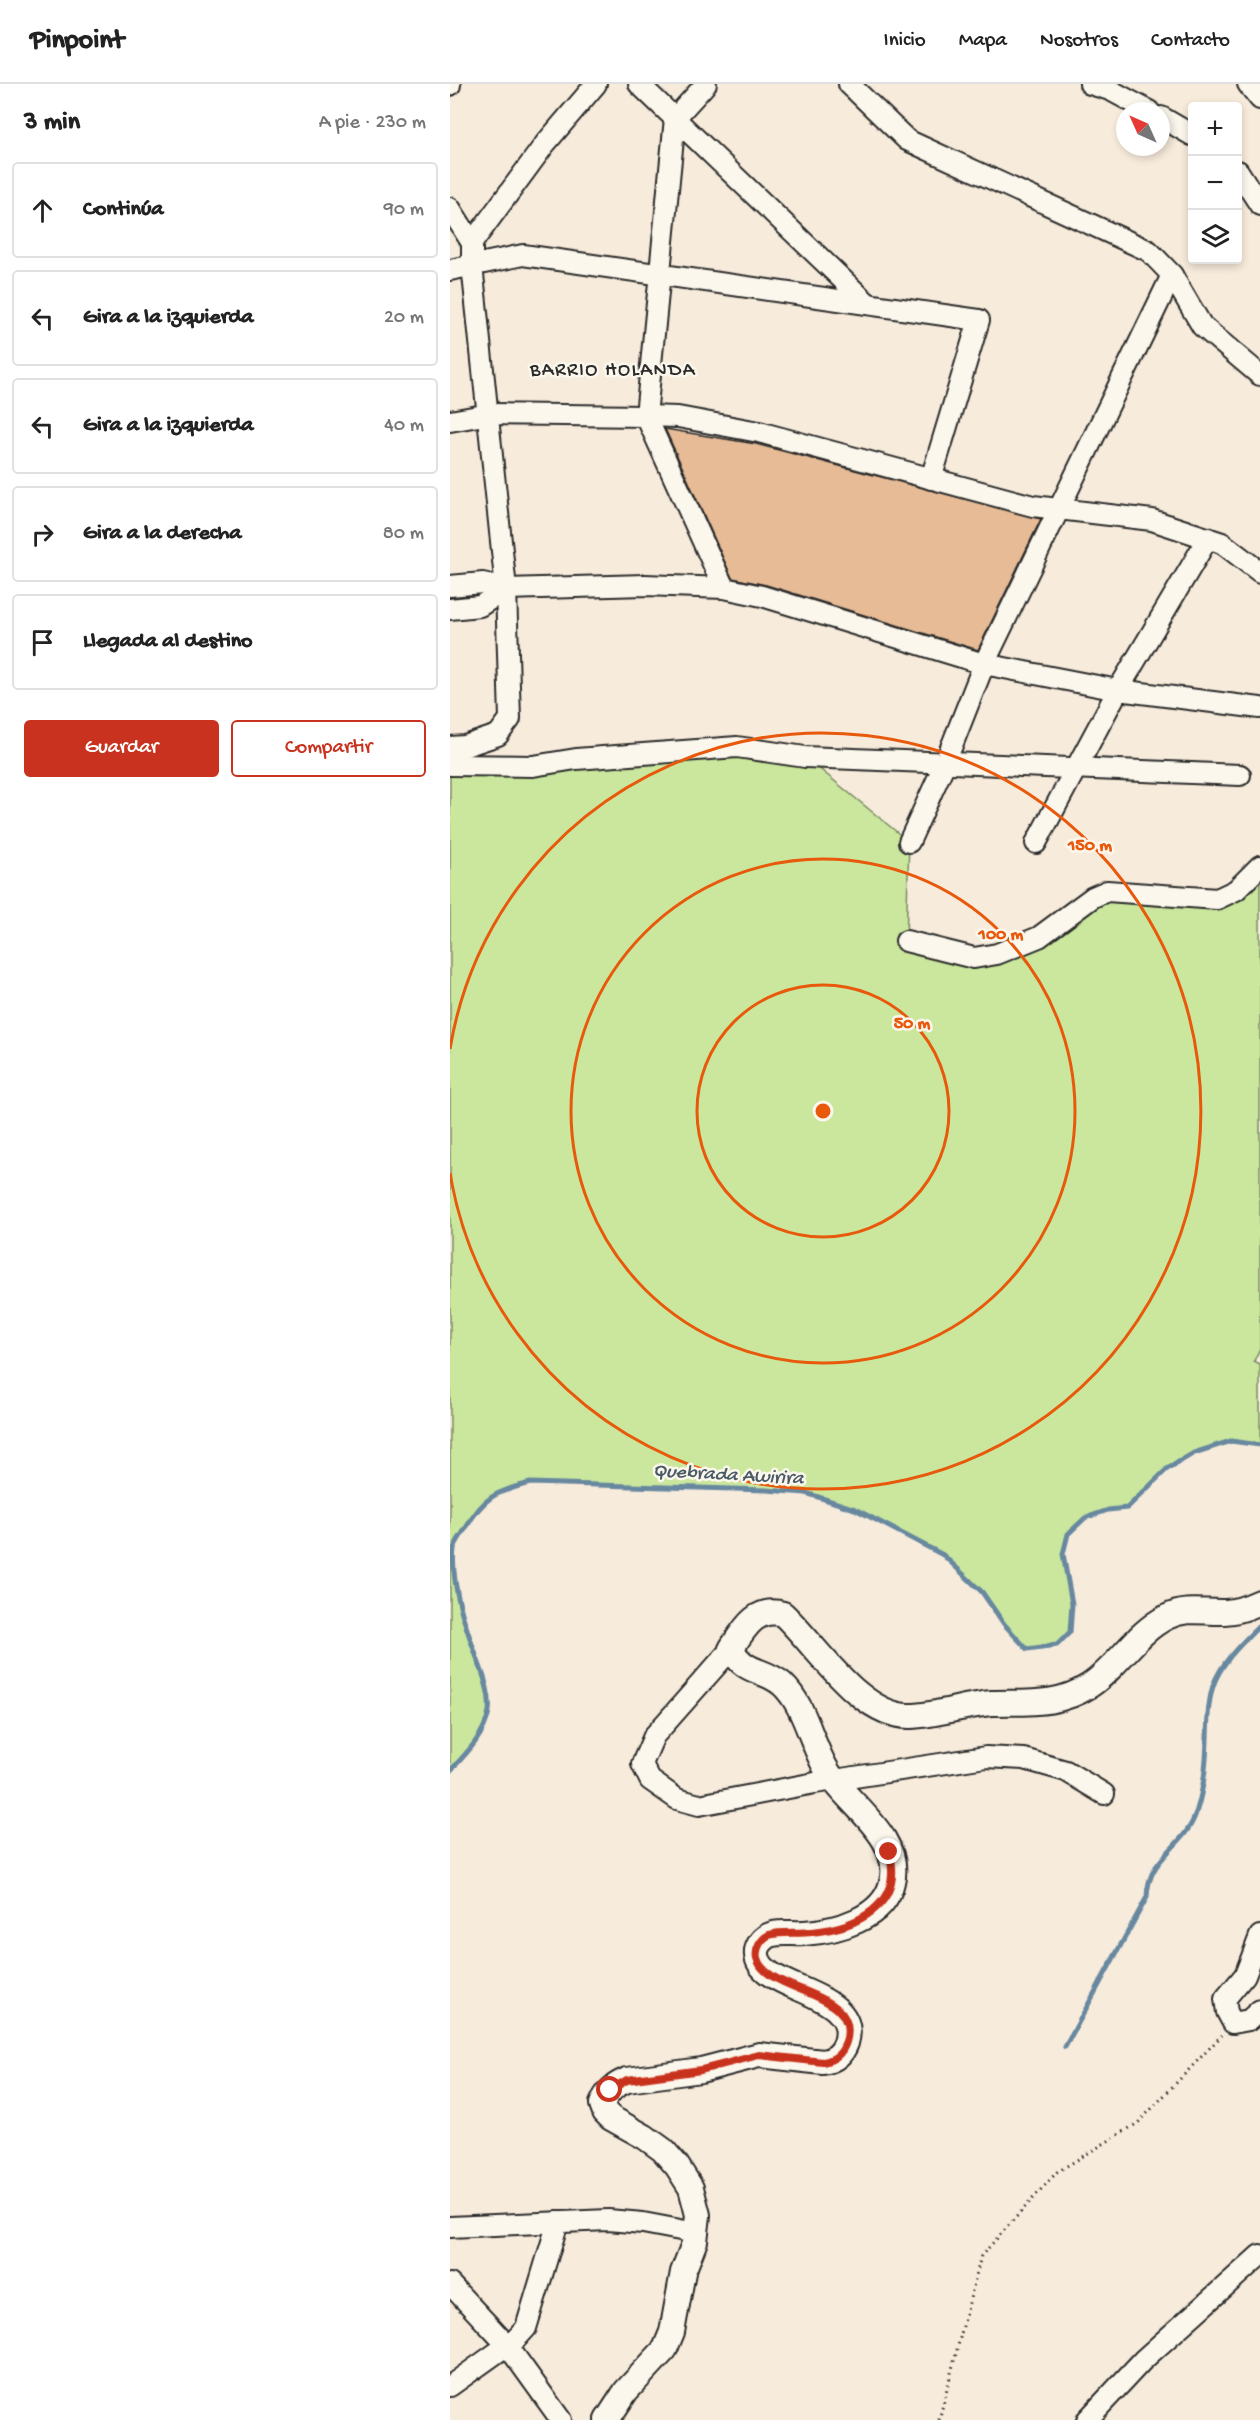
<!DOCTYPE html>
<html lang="es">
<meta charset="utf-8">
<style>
:root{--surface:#fff;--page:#f6f6f6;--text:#222;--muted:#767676;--line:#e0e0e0;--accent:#c8321e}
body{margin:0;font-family:"Gochi Hand",sans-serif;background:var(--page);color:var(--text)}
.controls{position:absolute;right:18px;top:18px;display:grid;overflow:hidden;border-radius:6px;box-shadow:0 3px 9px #0003}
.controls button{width:54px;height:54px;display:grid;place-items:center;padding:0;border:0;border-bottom:2px solid var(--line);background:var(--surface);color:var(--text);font:30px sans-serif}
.compass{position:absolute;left:666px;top:18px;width:54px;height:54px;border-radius:50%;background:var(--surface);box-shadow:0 3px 9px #0003;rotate:315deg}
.stop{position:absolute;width:18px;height:18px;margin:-14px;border:4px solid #c8321e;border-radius:50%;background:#fff}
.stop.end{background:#c8321e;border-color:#fff;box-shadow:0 2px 6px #0008}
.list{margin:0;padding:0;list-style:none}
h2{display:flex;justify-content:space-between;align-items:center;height:78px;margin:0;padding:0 24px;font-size:26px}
h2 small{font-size:20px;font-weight:400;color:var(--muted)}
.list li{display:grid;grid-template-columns:39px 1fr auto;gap:18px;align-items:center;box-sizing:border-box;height:96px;margin:0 12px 12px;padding:0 12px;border:2px solid var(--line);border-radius:6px}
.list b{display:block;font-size:22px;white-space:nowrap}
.list em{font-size:20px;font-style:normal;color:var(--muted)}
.actions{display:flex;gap:12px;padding:18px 24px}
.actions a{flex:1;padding:14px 0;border:2px solid var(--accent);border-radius:6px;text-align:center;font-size:21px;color:var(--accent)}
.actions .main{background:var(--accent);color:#fff}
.icon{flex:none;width:33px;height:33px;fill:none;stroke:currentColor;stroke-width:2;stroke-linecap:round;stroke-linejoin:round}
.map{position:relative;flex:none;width:810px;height:2336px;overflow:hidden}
header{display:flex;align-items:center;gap:36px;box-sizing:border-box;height:84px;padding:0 30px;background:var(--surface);border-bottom:2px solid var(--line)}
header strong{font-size:28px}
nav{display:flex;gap:33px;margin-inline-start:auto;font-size:21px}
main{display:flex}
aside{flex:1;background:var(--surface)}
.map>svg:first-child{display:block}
.grass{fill:#cae79d;stroke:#7a8964;stroke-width:1.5}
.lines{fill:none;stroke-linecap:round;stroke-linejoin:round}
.stream{stroke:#6888a0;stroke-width:5}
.building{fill:#e6bb96;stroke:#2b2b2b;stroke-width:1.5}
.minor-casing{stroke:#2b2b2b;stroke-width:24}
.tertiary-casing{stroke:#2b2b2b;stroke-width:28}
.path{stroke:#2b2b2b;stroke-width:3;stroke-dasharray:1.5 4.5;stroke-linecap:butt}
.minor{stroke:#fbf7ec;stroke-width:20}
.tertiary{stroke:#fbf7ec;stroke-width:24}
.route{stroke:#c8321e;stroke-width:8}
.ring{fill:none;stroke:#e8590c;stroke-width:3}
.labels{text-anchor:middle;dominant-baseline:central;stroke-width:5;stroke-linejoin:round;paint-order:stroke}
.neighbourhood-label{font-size:20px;letter-spacing:1.5px;fill:#2b2b2b;stroke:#fbf7ec}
.water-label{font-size:20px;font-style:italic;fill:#495a66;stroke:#fbf7ec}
.centre{fill:#e8590c;stroke:#fbf7ec;stroke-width:3}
.ring-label{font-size:18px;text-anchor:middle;font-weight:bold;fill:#e8590c;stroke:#fbf7ec;stroke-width:5;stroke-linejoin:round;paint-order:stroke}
</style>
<header>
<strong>Pinpoint</strong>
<nav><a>Inicio</a><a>Mapa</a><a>Nosotros</a><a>Contacto</a></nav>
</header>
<main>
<aside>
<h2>3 min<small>A pie · 230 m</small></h2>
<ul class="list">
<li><svg class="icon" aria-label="ahead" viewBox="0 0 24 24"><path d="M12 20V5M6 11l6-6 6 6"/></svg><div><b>Continúa</b></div><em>90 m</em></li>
<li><svg class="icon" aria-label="left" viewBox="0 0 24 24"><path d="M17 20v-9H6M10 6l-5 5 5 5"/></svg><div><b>Gira a la izquierda</b></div><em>20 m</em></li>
<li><svg class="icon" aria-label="left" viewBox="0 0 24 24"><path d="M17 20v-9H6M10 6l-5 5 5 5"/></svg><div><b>Gira a la izquierda</b></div><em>40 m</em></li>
<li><svg class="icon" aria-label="right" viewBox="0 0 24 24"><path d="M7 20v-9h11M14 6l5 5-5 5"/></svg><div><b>Gira a la derecha</b></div><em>80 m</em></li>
<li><svg class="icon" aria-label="arrive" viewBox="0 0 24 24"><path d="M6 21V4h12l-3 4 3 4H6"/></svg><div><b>Llegada al destino</b></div></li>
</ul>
<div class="actions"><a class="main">Guardar</a><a>Compartir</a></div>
</aside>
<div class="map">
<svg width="810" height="2336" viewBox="0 0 810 2336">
<rect width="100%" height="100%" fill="#f7ebdb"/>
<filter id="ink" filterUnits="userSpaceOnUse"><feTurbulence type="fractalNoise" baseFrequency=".0167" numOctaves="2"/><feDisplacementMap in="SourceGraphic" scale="12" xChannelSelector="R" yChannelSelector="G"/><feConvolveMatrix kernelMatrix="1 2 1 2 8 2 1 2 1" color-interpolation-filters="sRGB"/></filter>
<g filter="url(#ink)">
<path class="grass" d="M287,663l68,10 104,85 -3,99 91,13 95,-57 125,2 43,-33v482l-6,13 6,3v81l-29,-4 -37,12 -27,16 -40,39 -19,2 -23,8 -17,16 -5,20 9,50 -2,28 -13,13 -30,4 -23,-25 -22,-32 -39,-37 -88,-46 -49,-16 -40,-3 -236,-7c-34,9 -46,13 -64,45 -4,6 -9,13 -12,20 -4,38 13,83 26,118 5,13 11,31 9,45 -4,24 -23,43 -39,60v-1006z"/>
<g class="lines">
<g class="stream">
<path d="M0,1687c16,-17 35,-36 39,-60 2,-14 -4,-32 -9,-45 -13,-35 -30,-80 -26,-118 3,-7 8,-14 12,-20 18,-32 30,-36 64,-45l236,7 40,3 49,16 88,46 39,37 22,32 23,25 30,-4 13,-13 2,-28 -9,-50 5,-20 17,-16 23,-8 19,-2 40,-39 27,-16 37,-12 29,4"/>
<path d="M615,1963l82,-150c1,-42 37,-48 49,-84 5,-16 9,-38 10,-54 2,-25 0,-50 7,-73 8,-24 30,-44 47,-61"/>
</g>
</g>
<polygon class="building" points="215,345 306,360 591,435 528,566 316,501 282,494"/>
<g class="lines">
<g class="minor-casing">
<g id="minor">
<polyline points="189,0 418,220"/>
<polyline points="256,0 225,34 196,332 274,504"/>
<polyline points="399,0 457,56 699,167 722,191 534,580 495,679 459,758"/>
<polyline points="640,0 660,6 699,27"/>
<polyline points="798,0 810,15"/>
<polyline points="0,1 0,0"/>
<polyline points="711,33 742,51"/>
<polyline points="788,87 810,121"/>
<polyline points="0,124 22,159 22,181 56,505 60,635 48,651 15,662 0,663"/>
<polyline points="22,159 95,60 146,0"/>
<polyline points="0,186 73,171 529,236 481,395"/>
<polyline points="722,191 752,242 810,291"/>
<polyline points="0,337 40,330 196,332 228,333 309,348 583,422 702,436 772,459 810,488"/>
<polyline points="0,502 33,499 56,505 195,501 274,504 312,512 534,580 668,606 810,624"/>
<polyline points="0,525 30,522 56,505"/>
<polyline points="0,681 83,682 126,675 287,663 355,673 790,691"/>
<polyline points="586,759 668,606 758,454"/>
<polyline points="456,857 524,874 547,870 589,853 643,813 657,807 767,815 786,806 810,782"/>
<polyline points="281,1565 204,1652 192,1680 200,1696 227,1715 249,1721 365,1699 536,1673 574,1675 616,1687 654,1710"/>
<polyline points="810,1852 795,1891 775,1915 777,1928 783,1939 799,1936 810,1926"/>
<polyline points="0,2143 158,2136 193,2139 246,2149"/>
<polyline points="0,2200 57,2261 111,2336"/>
<polyline points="0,2302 66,2255 76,2244 108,2138"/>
<polyline points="637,2336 693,2276 810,2171"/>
</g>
</g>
<g class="tertiary-casing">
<path id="tertiary" d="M157,2336l19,-29 39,-42 7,-17 11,-60 12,-31 3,-26 -7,-27 -14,-22 -14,-16 -18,-13 -34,-19 -6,-6 -3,-8c5,-13 13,-19 25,-24l74,-10 58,-15 64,7c12,-2 19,-8 23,-19 16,-53 -86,-52 -89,-88 -1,-7 4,-15 11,-19 9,-5 25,-2 36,-3 32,-2 80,-14 88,-51 11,-45 -44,-77 -64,-110 -17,-27 -22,-66 -46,-88 -19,-16 -36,-9 -51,-35 13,-20 25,-43 52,-35 34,32 78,104 128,102 27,-1 54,-11 81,-13 35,-1 66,3 97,-17 29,-19 47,-54 78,-69 20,-10 37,-4 58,-5 12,0 24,-5 35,-10"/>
</g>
<polyline class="path" points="489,2336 531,2172 607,2088 688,2039 772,1951"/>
<use href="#minor" class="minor"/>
<use href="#tertiary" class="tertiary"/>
</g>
</g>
<g class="lines" filter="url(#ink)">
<path class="route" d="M160,2006l17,-10 74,-10 58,-15 64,7c12,-2 19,-8 23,-20 16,-53 -80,-48 -89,-84 -2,-9 4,-19 12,-23 12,-4 29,-1 42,-3 45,-4 94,-27 78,-80"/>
</g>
<g class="ring">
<circle cx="373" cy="1027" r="126"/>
<circle cx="373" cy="1027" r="252"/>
<path d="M0 965A378 378 0 1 1 0 1089"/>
</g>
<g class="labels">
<g class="neighbourhood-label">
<text x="163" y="287">BARRIO HOLANDA</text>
</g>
<g class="water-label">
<text transform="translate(278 1392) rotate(3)">Quebrada Awirira</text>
</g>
</g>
<circle cx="373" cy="1027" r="9" class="centre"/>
<g class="ring-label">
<text x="640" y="766">150 m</text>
<text x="551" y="855">100 m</text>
<text x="462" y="944">50 m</text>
</g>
</svg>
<div class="controls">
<button>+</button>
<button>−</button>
<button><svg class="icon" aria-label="layers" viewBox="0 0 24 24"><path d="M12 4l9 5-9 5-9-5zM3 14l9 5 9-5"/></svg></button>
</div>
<svg class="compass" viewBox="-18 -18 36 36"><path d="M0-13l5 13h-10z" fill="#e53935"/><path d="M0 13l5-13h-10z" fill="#767676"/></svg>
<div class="stop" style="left:160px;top:2006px"></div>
<div class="stop end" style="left:439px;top:1768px"></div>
</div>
</main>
